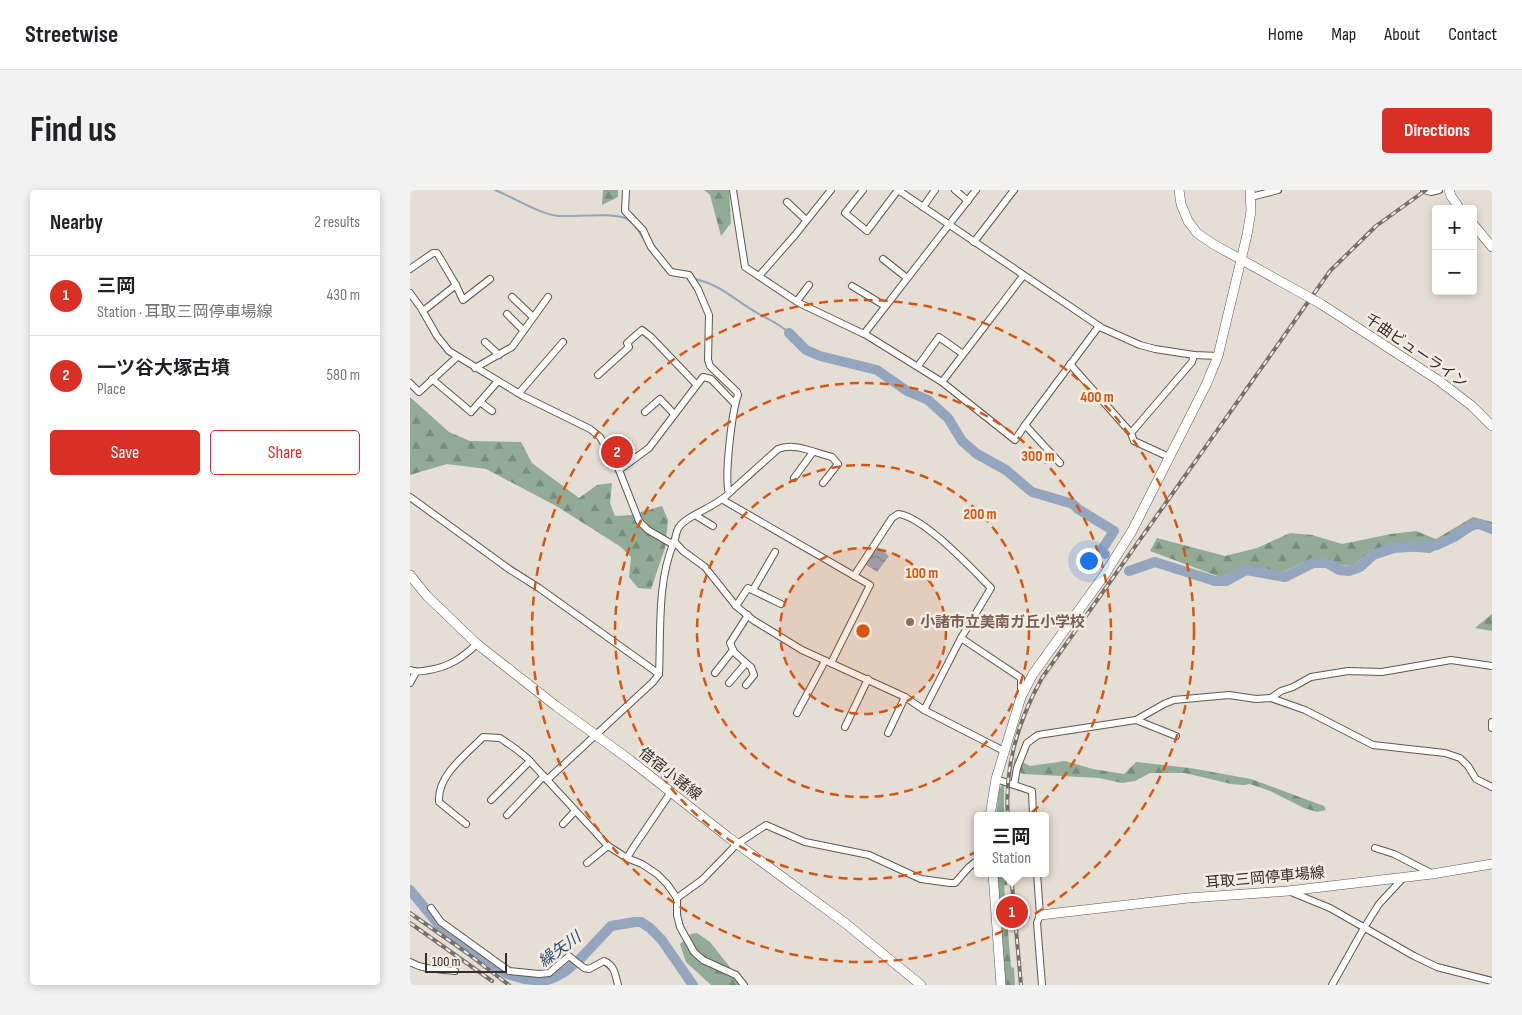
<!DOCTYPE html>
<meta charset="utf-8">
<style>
:root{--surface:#fff;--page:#f2f2f2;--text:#202124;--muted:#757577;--line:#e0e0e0;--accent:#d93025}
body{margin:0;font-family:"Sofia Sans Condensed","Noto Sans JP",sans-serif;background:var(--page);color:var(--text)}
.controls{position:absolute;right:15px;top:15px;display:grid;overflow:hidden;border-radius:5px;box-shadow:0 2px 8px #0003}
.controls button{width:45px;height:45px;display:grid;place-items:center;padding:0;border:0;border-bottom:1px solid var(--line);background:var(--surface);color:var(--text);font:25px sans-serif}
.scale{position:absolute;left:15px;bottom:12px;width:82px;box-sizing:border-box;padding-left:5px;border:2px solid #32302c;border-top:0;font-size:14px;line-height:18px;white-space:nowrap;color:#32302c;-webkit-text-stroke:4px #f3ece2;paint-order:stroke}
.you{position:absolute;left:678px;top:370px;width:18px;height:18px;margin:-12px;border:4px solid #fff;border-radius:50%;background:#1a73e8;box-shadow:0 0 0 8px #1a73e833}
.badge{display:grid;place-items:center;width:32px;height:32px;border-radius:50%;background:var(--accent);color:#fff;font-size:16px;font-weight:700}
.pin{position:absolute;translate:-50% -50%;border:2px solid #fff;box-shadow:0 1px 5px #0006}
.popup{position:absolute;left:564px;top:622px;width:75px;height:65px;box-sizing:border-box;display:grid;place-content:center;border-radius:5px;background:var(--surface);filter:drop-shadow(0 1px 4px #0005);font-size:16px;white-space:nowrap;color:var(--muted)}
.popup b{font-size:19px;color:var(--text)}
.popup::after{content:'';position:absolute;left:50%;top:100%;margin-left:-10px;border:10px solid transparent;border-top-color:var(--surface)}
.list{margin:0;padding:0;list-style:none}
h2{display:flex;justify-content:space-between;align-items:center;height:65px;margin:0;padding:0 20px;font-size:21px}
h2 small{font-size:16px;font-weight:400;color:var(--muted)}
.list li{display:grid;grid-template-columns:32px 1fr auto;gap:15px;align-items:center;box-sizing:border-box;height:80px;padding:0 20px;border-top:1px solid var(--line)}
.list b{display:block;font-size:19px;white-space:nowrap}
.list p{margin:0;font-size:16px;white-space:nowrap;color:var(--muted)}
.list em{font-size:16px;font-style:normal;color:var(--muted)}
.actions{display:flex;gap:10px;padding:15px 20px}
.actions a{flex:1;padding:11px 0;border:1px solid var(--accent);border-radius:5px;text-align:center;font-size:18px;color:var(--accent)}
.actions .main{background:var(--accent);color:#fff}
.map{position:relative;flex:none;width:1082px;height:795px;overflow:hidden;border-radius:5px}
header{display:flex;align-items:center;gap:30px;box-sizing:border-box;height:70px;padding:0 25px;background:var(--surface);border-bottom:1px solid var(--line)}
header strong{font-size:24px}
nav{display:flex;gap:28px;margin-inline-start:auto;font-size:18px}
.intro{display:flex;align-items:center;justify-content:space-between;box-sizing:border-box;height:120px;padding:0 30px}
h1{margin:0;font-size:35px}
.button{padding:12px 22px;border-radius:5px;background:var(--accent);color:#fff;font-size:18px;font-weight:700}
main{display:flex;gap:30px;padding:0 30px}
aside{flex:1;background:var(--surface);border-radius:5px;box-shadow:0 2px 8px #0003}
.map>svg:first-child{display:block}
.forest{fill:url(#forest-firs)}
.water{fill:url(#water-waves)}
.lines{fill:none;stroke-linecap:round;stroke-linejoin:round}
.stream{stroke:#94a6be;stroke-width:2}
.river{stroke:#94a6be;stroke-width:10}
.street-casing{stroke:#5e5850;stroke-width:8}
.secondary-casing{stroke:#5e5850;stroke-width:10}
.street{stroke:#fff;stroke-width:6}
.secondary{stroke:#fff;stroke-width:9}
.rail-casing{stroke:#74706a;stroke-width:4}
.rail{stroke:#f3ece2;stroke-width:2;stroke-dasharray:5.5;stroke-linecap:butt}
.secondary-bridge-casing{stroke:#5e5850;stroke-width:10;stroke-linecap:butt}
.secondary-bridge{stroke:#fff;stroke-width:9}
.ring{fill:none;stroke:#d6550f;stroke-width:2.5;stroke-dasharray:9 6}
.education-dot{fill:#8d6e63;stroke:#f3ece2;stroke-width:2}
.labels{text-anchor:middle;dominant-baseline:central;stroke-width:5;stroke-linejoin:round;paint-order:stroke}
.street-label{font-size:15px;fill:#32302c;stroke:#f3ece2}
.education-label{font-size:15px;font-weight:bold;fill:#785e54;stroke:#f3ece2;text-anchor:start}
.water-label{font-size:16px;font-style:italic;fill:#314b71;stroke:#f3ece2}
.centre{fill:#d6550f;stroke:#f3ece2;stroke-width:2.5}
.ring-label{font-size:15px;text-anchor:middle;font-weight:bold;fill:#d6550f;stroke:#f3ece2;stroke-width:5;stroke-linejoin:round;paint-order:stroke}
</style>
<header>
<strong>Streetwise</strong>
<nav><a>Home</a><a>Map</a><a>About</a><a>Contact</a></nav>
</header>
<div class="intro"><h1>Find us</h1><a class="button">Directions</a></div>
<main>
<aside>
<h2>Nearby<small>2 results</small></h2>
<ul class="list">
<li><span class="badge">1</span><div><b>三岡</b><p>Station · 耳取三岡停車場線</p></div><em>430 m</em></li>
<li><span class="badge">2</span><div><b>一ツ谷大塚古墳</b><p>Place</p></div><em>580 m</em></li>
</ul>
<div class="actions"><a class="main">Save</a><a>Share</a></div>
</aside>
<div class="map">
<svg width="1082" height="795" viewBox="0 0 1082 795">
<defs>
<pattern id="forest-firs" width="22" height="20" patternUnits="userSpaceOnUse" patternTransform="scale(1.25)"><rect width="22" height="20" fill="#91ab97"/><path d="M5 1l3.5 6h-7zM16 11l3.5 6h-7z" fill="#778c7b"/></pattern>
<pattern id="water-waves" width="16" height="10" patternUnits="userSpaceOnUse" patternTransform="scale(1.25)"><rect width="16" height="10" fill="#94a6be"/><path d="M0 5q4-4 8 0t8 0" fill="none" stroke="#79889b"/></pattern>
</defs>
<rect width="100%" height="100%" fill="#e5ded5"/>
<g class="forest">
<polygon points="193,0 208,0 208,7 192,15"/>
<polygon points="294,0 319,0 321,33 311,46 300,5"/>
<polygon points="0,207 39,242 60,251 111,252 122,273 169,308 187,295 202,293 200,313 205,326 221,325 252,316 258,330 255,358 241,399 228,398 219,387 221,367 211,357 148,317 76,279 37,274 0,285"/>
<polygon points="1063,327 1082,332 1082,338 1066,339 1020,363 971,359 962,360 943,376 894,372 869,384 844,382 821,384 810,387 740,361 747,348 815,366 847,358 880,343 902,345 932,354 981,344 1006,341 1026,349"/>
<polygon points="1082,424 1082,441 1065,438"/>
<polygon points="605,568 620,576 655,571 683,579 714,584 726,572 780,578 841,589 914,616 916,620 907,622 894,618 860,601 840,594 834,595 821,594 775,583 740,583 725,591 712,593 689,588 613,584 603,579"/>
<polygon points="592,595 594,595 594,626 586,626 589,599"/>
<polygon points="587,683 596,683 597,695 594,695 601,777 604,778 605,795 595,795"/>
<polygon points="287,743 300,752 334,795 301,795 276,772 270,754 281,744"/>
</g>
<polygon class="water" points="467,357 479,366 467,382 455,374"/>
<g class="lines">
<g class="stream">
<path d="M85,0c18,7 46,25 64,26 15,1 56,-4 68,3 8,4 15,17 19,24"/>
<path d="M284,89c25,4 43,23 65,35 10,6 21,10 30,19"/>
</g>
<g class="river">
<polyline points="379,143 396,160 410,166 467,180 497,201 518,210 538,228 552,251 567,264 596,280 622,302 663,314 668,319 704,341 691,361 695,364"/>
<polyline points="719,381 745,372 805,391 816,391 836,380 875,387 903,373 917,373 929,380 939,381 950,377 963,365 984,358 1027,355 1044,347 1062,335 1069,334 1082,339"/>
<polyline points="0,700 29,735 97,784 114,789 135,791 145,787 156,781 171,768 201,736 225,732 231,732 240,738 251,749 283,795"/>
</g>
<g class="street-casing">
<g id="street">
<polyline points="323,0 335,77 389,113 454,144 566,0"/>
<polyline points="453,0 435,23 457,41 488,0"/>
<polyline points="488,0 692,138 730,155 745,159 784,165 808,166"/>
<polyline points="545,0 558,11"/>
<polyline points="1014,0 1021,2 1029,0"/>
<polyline points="841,7 868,0"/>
<polyline points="377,12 396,30"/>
<polyline points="513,17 525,0"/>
<polyline points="564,52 604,0"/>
<polyline points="473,69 497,88"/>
<polyline points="0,79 23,63 27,63 46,95 13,121"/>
<polyline points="349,86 385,45 421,0"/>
<polyline points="613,86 532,192 605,250 615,235"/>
<polyline points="46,95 53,110 80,89"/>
<polyline points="442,96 475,116"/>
<polyline points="0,103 11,118 27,146 39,161 113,206 180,239 190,247 209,280 229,331 238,340 262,354"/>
<polyline points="102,107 123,127"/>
<polyline points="387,111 399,95"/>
<polyline points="97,124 113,140"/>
<polyline points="453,143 532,192"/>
<polyline points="75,152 89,165"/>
<polyline points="660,174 721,243 724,251 759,267"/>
<polyline points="508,176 529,147 553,164"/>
<polyline points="65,178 102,157 138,107"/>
<polyline points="188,185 219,157 217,153 232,140 241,147 286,194"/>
<polyline points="22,189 61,222 88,191"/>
<polyline points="0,193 9,202 47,167"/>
<polyline points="109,203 153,152"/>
<polyline points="70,212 82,221"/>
<polyline points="235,222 250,209 264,224"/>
<polyline points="721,243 782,172 784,165"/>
<polyline points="650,273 615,235 689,136"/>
<polyline points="209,280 239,258 293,187 301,189 325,214"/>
<polyline points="384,288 403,262"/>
<path d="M319,303l49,-44c16,-7 37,4 54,8l6,7 -15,19"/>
<polyline points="0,307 99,379 129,398 249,484"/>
<polyline points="313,310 460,395 421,473"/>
<polyline points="285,325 303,336"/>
<polyline points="264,351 273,361 295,377 326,416 343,430 392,460 495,507 514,520 594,561"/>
<path d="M444,386l38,-58 6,-4c25,2 74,55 93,74l-30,50"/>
<polyline points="343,400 365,362"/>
<polyline points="326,416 338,398 371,414"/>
<path d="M0,480c7,3 12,1 19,0 20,-3 33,-12 48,-26"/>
<polyline points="305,483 323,460"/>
<polyline points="0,493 6,482"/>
<polyline points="319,493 336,473 324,462 320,453 338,425"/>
<polyline points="336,495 344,485 341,477 336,473"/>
<polyline points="861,508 871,501 883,497 901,487 938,481 972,482 1041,470 1082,476"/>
<polyline points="514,520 551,448 611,488 611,506"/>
<polyline points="387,523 415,471"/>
<polyline points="726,530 766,546"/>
<polyline points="1082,532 1082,538"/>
<polyline points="435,537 458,489"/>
<polyline points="478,543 495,507"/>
<polyline points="586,589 622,601 623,626"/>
<path d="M137,590l106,-98 6,-8c2,-42 -2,-93 15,-132 2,-5 2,-11 5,-15 8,-12 39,-21 50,-34 -5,-15 3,-82 9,-98l-1,-3 -27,-26 -2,-6 1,-45 -11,-26 -9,-14 -18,-3 -20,-25 -8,-17 -18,-19 1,-21"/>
<polyline points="604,595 607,578 617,553 628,545 726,530 754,514 764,510 819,505 846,509 861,508 895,520 963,555 1035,563 1050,568 1058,576 1066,589 1082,597"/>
<polyline points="81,610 120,571"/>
<polyline points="97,625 134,586"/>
<path d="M56,634l-27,-22c-2,-27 27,-47 44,-65l17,1 16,11 11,9 81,88 19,12 15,6 15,10 10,10 10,14v17l3,12 14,25 9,8 33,15 8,10"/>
<polyline points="153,634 165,621"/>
<polyline points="965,658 984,664 1021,683"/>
<polyline points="217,668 223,658 261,602"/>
<polyline points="177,673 198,656"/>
<polyline points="627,683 630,725 627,733 632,795"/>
<polyline points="881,702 920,718 1004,766 1027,777 1082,791"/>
<polyline points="267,708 292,690 327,654 356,635 395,652 459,665 511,689 540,693 545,693 559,677 568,670"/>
<path d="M21,718l10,14 68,49 30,3 10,-1 20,-17 15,12 5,1 15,-8c11,5 11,13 14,24"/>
<path d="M0,772c14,8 29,7 45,9"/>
<polyline points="922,795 954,738 969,714 994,687"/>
</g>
</g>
<g class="secondary-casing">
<g id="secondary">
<polyline points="769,0 771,14 778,31 787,43 803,54 895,105"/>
<polyline points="1039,0 1041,6 1050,19"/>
<polyline points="1063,34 1082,57"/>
<polyline points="911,114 1028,190 1062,216 1082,236"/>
<polyline points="0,385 17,406 67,454 146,516 220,570 318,647 435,733 511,795"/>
<polyline points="580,626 586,589 611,507 623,484 695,384 722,341 796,195 808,166 837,45 841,21 840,0"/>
<polyline points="583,683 591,795"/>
<polyline points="630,725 778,708 878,701 1022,684 1082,674"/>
</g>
</g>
<use href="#street" class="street"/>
<use href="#secondary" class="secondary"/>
<g class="rail-casing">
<g id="rail">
<path d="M598,626c-4,-50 10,-95 34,-138l288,-407 46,-45 50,-36"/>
<polyline points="601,683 611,795"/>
<polyline points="0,723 57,763 99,795"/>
<polyline points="0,733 82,791"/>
</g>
</g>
<use href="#rail" class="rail"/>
<g class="secondary-bridge-casing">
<polyline id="secondary-bridge" points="895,105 911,114"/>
</g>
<use href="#secondary-bridge" class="secondary-bridge"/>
</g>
<circle cx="453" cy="441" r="83" fill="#d6550f" fill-opacity=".12"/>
<g class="ring">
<circle cx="453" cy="441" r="83"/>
<circle cx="453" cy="441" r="166"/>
<circle cx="453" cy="441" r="248"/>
<circle cx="453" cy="441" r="331"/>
</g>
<circle class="education-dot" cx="500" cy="432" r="5"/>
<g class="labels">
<g class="street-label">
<text transform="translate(1006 161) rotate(34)">千曲ビューライン</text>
<text transform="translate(260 584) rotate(38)">借宿小諸線</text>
<text transform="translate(855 688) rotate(-5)">耳取三岡停車場線</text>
</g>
<g class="education-label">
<text x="510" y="432">小諸市立美南ガ丘小学校</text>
</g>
<g class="water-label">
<text transform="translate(150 760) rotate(-36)">繰矢川</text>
</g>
</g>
<circle cx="453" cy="441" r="8" class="centre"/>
<g class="ring-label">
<text x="687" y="212">400 m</text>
<text x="628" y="271">300 m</text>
<text x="570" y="329">200 m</text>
<text x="512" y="388">100 m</text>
</g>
</svg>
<div class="controls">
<button>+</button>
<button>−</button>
</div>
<div class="scale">100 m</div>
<div class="you"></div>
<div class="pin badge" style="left:602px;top:722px">1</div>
<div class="popup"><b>三岡</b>Station</div>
<div class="pin badge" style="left:207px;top:262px">2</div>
</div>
</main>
